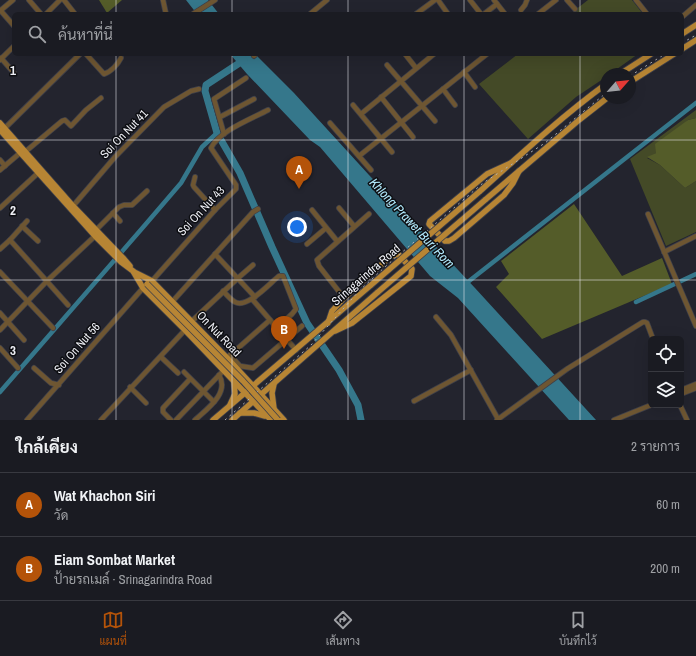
<!DOCTYPE html>
<html lang="th">
<meta charset="utf-8">
<style>
:root{--surface:#1a1b22;--page:#27282f;--text:#f1f3f6;--muted:#9fa1a5;--line:#383940;--accent:#b45309}
body{margin:0;font-family:"Archivo Narrow",Sarabun,sans-serif;background:var(--page);color:var(--text)}
.controls{position:absolute;right:12px;bottom:12px;display:grid;overflow:hidden;border-radius:6px;box-shadow:0 4px 16px #0002}
.controls button{width:36px;height:36px;display:grid;place-items:center;padding:0;border:0;border-bottom:1px solid var(--line);background:var(--surface);color:var(--text);font:20px sans-serif}
.compass{position:absolute;left:600px;top:68px;width:36px;height:36px;border-radius:50%;background:var(--surface);box-shadow:0 4px 16px #0002;rotate:62deg}
.you{position:absolute;left:297px;top:227px;width:14px;height:14px;margin:-10px;border:3px solid #fff;border-radius:50%;background:#1a73e8;box-shadow:0 0 0 6px #1a73e833}
.badge{display:grid;place-items:center;width:26px;height:26px;border-radius:50%;background:var(--accent);color:#fff;font-size:13px;font-weight:700}
.pin{position:absolute;translate:-50% -33px;filter:drop-shadow(0 1px 2px #0008)}
.pin::after{content:'';position:absolute;top:21px;width:14px;height:12px;background:inherit;clip-path:polygon(0 0,100% 0,50% 100%)}
.list{margin:0;padding:0;list-style:none}
h2{display:flex;justify-content:space-between;align-items:center;height:52px;margin:0;padding:0 16px;font-size:17px}
h2 small{font-size:13px;font-weight:400;color:var(--muted)}
.list li{display:grid;grid-template-columns:26px 1fr auto;gap:12px;align-items:center;box-sizing:border-box;height:64px;padding:0 16px;border-top:1px solid var(--line)}
.list b{display:block;font-size:15px;white-space:nowrap}
.list p{margin:0;font-size:13px;white-space:nowrap;color:var(--muted)}
.list em{font-size:13px;font-style:normal;color:var(--muted)}
.icon{flex:none;width:22px;height:22px;fill:none;stroke:currentColor;stroke-width:2;stroke-linecap:round;stroke-linejoin:round}
.map{position:relative;flex:none;width:696px;height:420px;overflow:hidden}
.search{position:absolute;background:var(--surface);box-shadow:0 4px 16px #0002;left:12px;right:12px;top:12px;height:44px;display:flex;align-items:center;gap:10px;box-sizing:border-box;padding:0 14px;border-radius:6px;color:var(--muted);font-size:15px}
.sheet{height:180px;background:var(--surface)}
nav{display:flex;justify-content:space-around;align-items:center;box-sizing:border-box;height:56px;border-top:1px solid var(--line);background:var(--surface);font-size:11px;color:var(--muted)}
nav a{display:grid;justify-items:center;gap:2px}
nav .on{color:var(--accent)}
.map>svg:first-child{display:block}
.green{fill:#444a27}
.forest{fill:#545c29}
.water{fill:#35778b}
.lines{fill:none;stroke-linecap:round;stroke-linejoin:round}
.canal{stroke:#35778b;stroke-width:4.5}
.river{stroke:#35778b;stroke-width:7}
.minor-casing{stroke:#3f404a;stroke-width:6}
.major-casing{stroke:#3f404a;stroke-width:7}
.minor{stroke:#6e5632;stroke-width:4.5}
.major{stroke:#b78534;stroke-width:5.5}
.rail{stroke:#afb0b7;stroke-width:1;stroke-dasharray:2 4;stroke-linecap:butt}
.major-bridge-casing{stroke:#3f404a;stroke-width:7;stroke-linecap:butt}
.major-bridge{stroke:#b78534;stroke-width:5.5}
.grid{fill:none;stroke:#eeeff5;stroke-width:1;stroke-opacity:0.55}
.labels{text-anchor:middle;dominant-baseline:central;stroke-width:3;stroke-linejoin:round;paint-order:stroke}
.street-label{font-size:12px;fill:#eeeff5;stroke:#0d0e12}
.water-label{font-size:13px;font-style:italic;fill:#b2eafd;stroke:#0d0e12}
.grid-label{font-size:13px;text-anchor:middle;font-weight:bold;fill:#eeeff5;stroke:#0d0e12;stroke-width:3;stroke-linejoin:round;paint-order:stroke}
</style>
<div class="map">
<svg width="696" height="420" viewBox="0 0 696 420">
<rect width="100%" height="100%" fill="#23242e"/>
<g class="green">
<polygon points="588,0 632,0 643,14 570,14"/>
<polygon points="518,54 638,54 610,74 606,74 606,77 576,97 528,139 479,84"/>
<polygon points="696,110 696,118 688,120 656,153 647,158 660,165 685,188 696,181 696,232 666,246 630,159"/>
</g>
<g class="forest">
<polygon points="99,0 122,0 107,13"/>
<polygon points="696,118 696,181 685,188 660,165 647,157 656,153 655,144 688,120"/>
<polygon points="574,204 622,276 662,258 672,284 542,339 496,287 509,274 501,261"/>
</g>
<g class="water">
<polygon points="186,0 208,0 219,14 197,14"/>
<polygon points="230,54 255,54 294,93 369,175 475,288 596,420 569,420 458,298 430,276 320,147 310,140 247,74"/>
</g>
<g class="lines">
<g class="canal">
<polyline points="464,285 696,103"/>
<polyline points="636,302 696,274"/>
<polyline points="0,392 145,225 181,183 202,147 217,133"/>
</g>
<polyline class="river" points="239,54 244,60 206,85 205,91 217,133 240,173 272,247 307,323 339,370 358,405 361,420"/>
<g class="minor-casing">
<g id="minor">
<polyline points="29,0 41,14"/>
<polyline points="64,0 75,14"/>
<polyline points="163,0 166,14"/>
<polyline points="438,0 448,14"/>
<polyline points="470,0 481,14"/>
<polyline points="494,0 505,14"/>
<polyline points="567,0 575,9"/>
<polyline points="636,0 647,14"/>
<polyline points="521,10 525,5 527,0"/>
<polyline points="0,11 13,0"/>
<polyline points="1,11 14,26"/>
<polyline points="46,14 60,0"/>
<polyline points="193,14 215,0"/>
<polyline points="310,14 327,0"/>
<polyline points="416,14 435,0"/>
<polyline points="484,14 497,4"/>
<polyline points="538,14 556,0"/>
<polyline points="682,17 696,5"/>
<path d="M86,54l18,20c7,-2 14,-10 17,-16"/>
<polyline points="405,54 416,68"/>
<polyline points="254,56 256,54"/>
<polyline points="1,58 14,73"/>
<polyline points="0,60 14,46"/>
<polyline points="387,65 435,121"/>
<polyline points="464,72 475,87"/>
<polyline points="443,89 455,105"/>
<polyline points="381,97 413,137"/>
<polyline points="353,105 392,152"/>
<polyline points="361,114 434,54"/>
<polyline points="220,117 254,99"/>
<polyline points="330,123 371,170"/>
<polyline points="5,128 80,54"/>
<polyline points="224,134 214,99 246,78"/>
<polyline points="25,152 62,121 65,120 71,126 86,110 101,98"/>
<polyline points="359,156 487,54"/>
<polyline points="0,160 5,166"/>
<polyline points="0,170 20,153"/>
<polyline points="195,177 193,185 194,187 215,210"/>
<polyline points="73,206 115,157 164,107 191,91 199,89"/>
<polyline points="0,208 38,173"/>
<polyline points="339,208 354,226"/>
<polyline points="312,210 337,241"/>
<polyline points="113,213 120,221"/>
<polyline points="648,214 696,326"/>
<polyline points="22,226 38,241"/>
<polyline points="96,230 119,207 124,205 132,205 147,191"/>
<polyline points="10,240 68,305"/>
<polyline points="307,244 326,228"/>
<polyline points="0,249 10,240 27,221"/>
<polyline points="664,252 696,236"/>
<polyline points="215,254 255,297"/>
<polyline points="0,272 53,328"/>
<path d="M152,281l63,-71 21,-21v-4l-25,-37c8,-17 40,-29 57,-38"/>
<path d="M223,291c4,4 8,9 12,11 12,7 35,-19 44,-26h4l13,33 -4,5 -15,14"/>
<polyline points="344,298 319,266 317,260 369,214"/>
<polyline points="252,299 296,350"/>
<polyline points="172,302 253,212 258,209"/>
<polyline points="0,313 24,340"/>
<polyline points="436,317 451,335 498,419"/>
<polyline points="192,321 238,278 253,265"/>
<polyline points="0,330 47,281 95,236"/>
<polyline points="0,348 18,368"/>
<polyline points="230,355 240,366 253,368 302,326"/>
<polyline points="161,357 178,373"/>
<polyline points="228,357 270,320"/>
<polyline points="34,368 51,383 59,385"/>
<polyline points="184,372 214,402"/>
<polyline points="130,387 146,403"/>
<polyline points="681,390 696,384"/>
<polyline points="681,394 696,388"/>
<polyline points="414,401 471,370"/>
<polyline points="680,405 687,420"/>
<polyline points="27,420 143,288"/>
<polyline points="101,420 185,330"/>
<polyline points="171,420 163,412 163,408 190,379"/>
<polyline points="176,420 224,370"/>
<path d="M195,420c12,-11 35,-27 24,-45"/>
<polyline points="497,420 567,369 643,322 645,322 647,323 653,339"/>
<polyline points="614,420 651,405"/>
</g>
</g>
<g class="major-casing">
<g id="major">
<polyline points="682,34 696,25"/>
<polyline points="682,49 696,40"/>
<polyline points="620,74 651,54"/>
<polyline points="630,82 674,54"/>
<polyline points="0,123 73,206 124,259 130,266"/>
<polyline points="0,130 95,236 121,262 133,271 143,288 185,330 271,420"/>
<polyline points="511,163 487,174 430,221 429,224 445,241 449,241 454,238 504,195 513,183 519,171"/>
<path d="M479,192c41,-37 82,-75 127,-108"/>
<polyline points="485,200 579,120 607,98"/>
<polyline points="134,272 152,281 231,362 284,420"/>
<polyline points="328,323 332,311 344,298 391,256 398,254 412,269 411,276 352,323 335,331"/>
<polyline points="230,405 235,394 234,382"/>
<polyline points="274,409 272,393 274,384"/>
<polyline points="240,413 254,413 265,416"/>
<polyline points="213,420 371,285"/>
<polyline points="232,420 378,292"/>
</g>
</g>
<use href="#minor" class="minor"/>
<use href="#major" class="major"/>
<g class="rail">
<polyline points="682,43 696,35"/>
<polyline points="630,76 665,54"/>
<polyline points="225,420 311,345 359,291 386,266 483,183 545,143 606,93"/>
</g>
<g class="major-bridge-casing">
<g id="major-bridge">
<polyline points="147,284 243,381 278,420"/>
<polyline points="371,285 479,192"/>
<polyline points="378,292 485,200"/>
</g>
</g>
<use href="#major-bridge" class="major-bridge"/>
</g>
<path class="grid" d="M116,0v14M232,0v14M348,0v14M464,0v14M580,0v14M116,54v366M232,54v366M348,54v366M464,54v366M580,54v366M0,140h696M0,280h696"/>
<g class="labels">
<g class="street-label">
<text transform="translate(124 134) rotate(-46)">Soi On Nut 41</text>
<text transform="translate(201 211) rotate(-47)">Soi On Nut 43</text>
<text transform="translate(366 275) rotate(-41)">Srinagarindra Road</text>
<text transform="translate(219 334) rotate(46)">On Nut Road</text>
<text transform="translate(77 348) rotate(-49)">Soi On Nut 56</text>
</g>
<g class="water-label">
<text transform="translate(412 223) rotate(47)">Khlong Prawet Buri Rom</text>
</g>
</g>
<g class="grid-label">
<text x="13" y="75">1</text>
<text x="13" y="215">2</text>
<text x="13" y="355">3</text>
</g>
</svg>
<div class="controls">
<button><svg class="icon" aria-label="locate" viewBox="0 0 24 24"><circle cx="12" cy="12" r="6"/><path d="M12 2v4M12 18v4M2 12h4M18 12h4"/></svg></button>
<button><svg class="icon" aria-label="layers" viewBox="0 0 24 24"><path d="M12 4l9 5-9 5-9-5zM3 14l9 5 9-5"/></svg></button>
</div>
<svg class="compass" viewBox="-18 -18 36 36"><path d="M0-13l5 13h-10z" fill="#e53935"/><path d="M0 13l5-13h-10z" fill="#9fa1a5"/></svg>
<div class="you"></div>
<div class="pin badge" style="left:299px;top:189px">A</div>
<div class="pin badge" style="left:284px;top:349px">B</div>
<div class="search"><svg class="icon" aria-label="search" viewBox="0 0 24 24"><circle cx="10" cy="10" r="6"/><path d="M15 15l6 6"/></svg>ค้นหาที่นี่</div>
</div>
<section class="sheet">
<h2>ใกล้เคียง<small>2 รายการ</small></h2>
<ul class="list">
<li><span class="badge">A</span><div><b>Wat Khachon Siri</b><p>วัด</p></div><em>60 m</em></li>
<li><span class="badge">B</span><div><b>Eiam Sombat Market</b><p>ป้ายรถเมล์ · Srinagarindra Road</p></div><em>200 m</em></li>
</ul>
</section>
<nav>
<a class="on"><svg class="icon" aria-label="map" viewBox="0 0 24 24"><path d="M3 6l6-2 6 2 6-2v14l-6 2-6-2-6 2zM9 4v14M15 6v14"/></svg>แผนที่</a>
<a><svg class="icon" aria-label="directions" viewBox="0 0 24 24"><path d="M12 3l9 9-9 9-9-9zM9 14v-3h6M13 9l2 2-2 2"/></svg>เส้นทาง</a>
<a><svg class="icon" aria-label="saved" viewBox="0 0 24 24"><path d="M7 4h10v16l-5-4-5 4z"/></svg>บันทึกไว้</a>
</nav>
